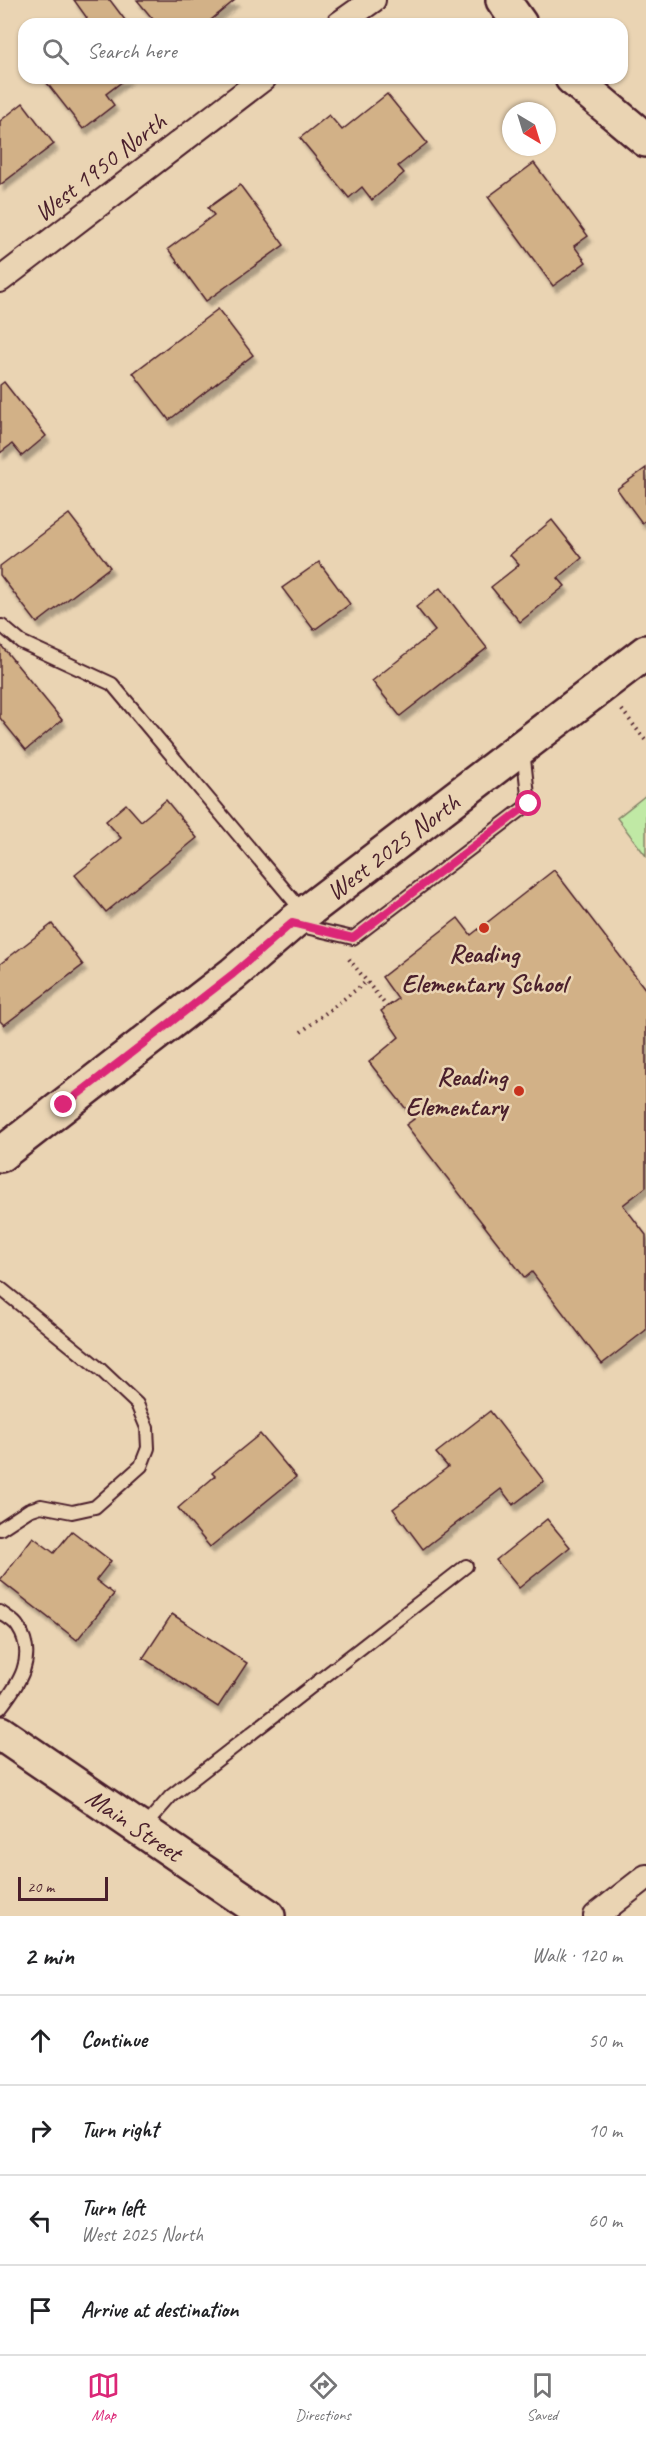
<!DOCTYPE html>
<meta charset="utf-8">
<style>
:root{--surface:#fff;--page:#f6f6f6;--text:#202124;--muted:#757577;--line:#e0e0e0;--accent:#db2777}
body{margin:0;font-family:Caveat,sans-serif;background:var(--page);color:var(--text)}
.compass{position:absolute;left:502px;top:102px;width:54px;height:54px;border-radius:50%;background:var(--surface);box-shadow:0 2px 4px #0004;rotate:142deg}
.scale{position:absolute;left:18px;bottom:15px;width:90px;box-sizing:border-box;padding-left:6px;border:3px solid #4a1f2b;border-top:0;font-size:16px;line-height:21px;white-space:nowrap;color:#4a1f2b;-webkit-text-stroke:4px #ead4b3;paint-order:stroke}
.stop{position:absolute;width:18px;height:18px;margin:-14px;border:4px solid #db2777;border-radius:50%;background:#fff}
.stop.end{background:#db2777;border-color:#fff;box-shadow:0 2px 6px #0008}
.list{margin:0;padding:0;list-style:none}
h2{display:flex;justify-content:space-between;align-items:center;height:78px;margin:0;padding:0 24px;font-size:26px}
h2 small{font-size:20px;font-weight:400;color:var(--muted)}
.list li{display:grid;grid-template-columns:39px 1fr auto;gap:18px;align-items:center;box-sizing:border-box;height:90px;padding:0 24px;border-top:2px solid var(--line)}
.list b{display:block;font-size:22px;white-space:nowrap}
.list p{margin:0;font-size:20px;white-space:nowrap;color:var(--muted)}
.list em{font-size:20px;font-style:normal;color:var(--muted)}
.icon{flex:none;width:33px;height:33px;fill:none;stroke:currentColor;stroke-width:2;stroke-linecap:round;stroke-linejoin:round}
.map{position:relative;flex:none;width:646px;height:1916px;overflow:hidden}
.search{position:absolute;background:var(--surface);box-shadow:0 2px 4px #0004;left:18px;right:18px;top:18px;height:66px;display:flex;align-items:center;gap:15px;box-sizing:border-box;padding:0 21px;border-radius:18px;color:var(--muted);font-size:22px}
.sheet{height:438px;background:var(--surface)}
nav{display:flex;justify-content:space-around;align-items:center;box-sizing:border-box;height:84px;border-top:2px solid var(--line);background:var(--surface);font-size:16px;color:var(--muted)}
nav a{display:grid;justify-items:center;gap:3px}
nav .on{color:var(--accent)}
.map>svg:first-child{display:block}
.green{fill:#c0e9a5;stroke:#858468;stroke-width:1.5}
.building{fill:#d2b187;stroke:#4a1f2b;stroke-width:1.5;filter:url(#shadow)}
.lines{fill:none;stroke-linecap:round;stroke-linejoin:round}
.lane-casing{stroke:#4a1f2b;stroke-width:16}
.street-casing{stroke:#4a1f2b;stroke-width:28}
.secondary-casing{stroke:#4a1f2b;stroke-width:38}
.path{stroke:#4a1f2b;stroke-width:4;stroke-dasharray:1.5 4.5;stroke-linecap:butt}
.lane{stroke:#ead4b3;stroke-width:12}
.street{stroke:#ead4b3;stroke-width:24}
.secondary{stroke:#ead4b3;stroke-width:33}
.route{stroke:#db2777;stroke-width:8}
.poi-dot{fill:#c8321e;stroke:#ead4b3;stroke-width:2}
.labels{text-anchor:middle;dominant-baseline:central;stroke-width:5;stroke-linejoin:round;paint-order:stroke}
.street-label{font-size:26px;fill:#4a1f2b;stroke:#ead4b3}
.poi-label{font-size:26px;font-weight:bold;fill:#4a1f2b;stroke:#ead4b3}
</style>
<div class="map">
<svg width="646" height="1916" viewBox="0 0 646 1916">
<defs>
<filter id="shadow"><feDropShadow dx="3.5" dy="6" stdDeviation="1.5" flood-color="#0004"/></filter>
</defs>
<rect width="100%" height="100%" fill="#ead4b3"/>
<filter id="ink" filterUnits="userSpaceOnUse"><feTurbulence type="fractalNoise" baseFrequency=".0167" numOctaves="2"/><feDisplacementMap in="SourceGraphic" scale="12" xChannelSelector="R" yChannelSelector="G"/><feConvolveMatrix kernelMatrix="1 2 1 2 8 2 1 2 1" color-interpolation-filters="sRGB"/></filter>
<g filter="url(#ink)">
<polygon class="green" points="646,795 646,856 617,818"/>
<g class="building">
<polygon points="74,0 110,0 128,24 79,24 87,18"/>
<polygon points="137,0 235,0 206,24 157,24"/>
<polygon points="43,78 127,78 106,94 114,105 83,129"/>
<polygon points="387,94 427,143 398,166 404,173 372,200 362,187 349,198 300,138 329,115 342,130"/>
<polygon points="23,103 54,144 0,185 0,121"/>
<polygon points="534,163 588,236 574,246 586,262 553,286 488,197"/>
<polygon points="240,185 284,245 206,301 168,249 214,215 208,208"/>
<polygon points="218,309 253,355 169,420 133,373"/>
<polygon points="4,382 46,436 22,456 12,444 0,453 0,385"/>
<polygon points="646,468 646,520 642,523 617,489"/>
<polygon points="69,514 110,567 37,623 0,575 0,566"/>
<polygon points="552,520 582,558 558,578 565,586 520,622 491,587 519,565 510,555"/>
<polygon points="319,562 350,604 314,630 282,588"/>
<polygon points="440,588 487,648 400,716 372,681 435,631 416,607"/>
<polygon points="0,644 62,720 26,750 0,718"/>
<polygon points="166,800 197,838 106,912 75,875 121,838 106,821 126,804 141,821"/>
<polygon points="554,870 646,990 646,1187 623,1205 646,1235 646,1330 602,1364 532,1272 525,1278 406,1125 414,1119 369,1062 399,1037 381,1011 398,999 382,977 458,918 471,935"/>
<polygon points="52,924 83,965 4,1025 0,1021 0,964"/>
<polygon points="490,1411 544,1481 513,1505 501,1489 423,1549 393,1509 448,1467 436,1453"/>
<polygon points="260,1434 296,1477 210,1547 178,1508 215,1476 212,1473"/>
<polygon points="547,1519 570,1547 519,1588 496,1560"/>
<polygon points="72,1531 111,1561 96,1580 114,1594 77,1640 0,1580 33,1537 54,1553"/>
<polygon points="172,1614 247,1663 218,1707 143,1658"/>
</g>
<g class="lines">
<g class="lane-casing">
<g id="lane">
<polyline points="2,626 21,642 112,684 304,913"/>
<polyline points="297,925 353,938 529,804 523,750"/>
<polyline points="0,1288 101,1370 137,1404 147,1428 148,1448 141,1466 95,1507 72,1512 41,1506 29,1510 0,1529"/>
<path d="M0,1612c5,4 15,9 18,15 20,30 0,58 -18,81"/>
<polyline points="142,1829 171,1796 466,1566"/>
</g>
</g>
<g class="street-casing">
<g id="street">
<polyline points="339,24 373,0"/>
<polyline points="0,280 264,78"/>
<polyline points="596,1916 646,1877"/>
</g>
</g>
<g class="secondary-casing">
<g id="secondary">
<polyline points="503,0 520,24"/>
<polyline points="572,78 646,140"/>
<polyline points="0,1155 233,974 292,923 646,652"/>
<polyline points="0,1733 268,1916"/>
</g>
</g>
<g class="path">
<polyline points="622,710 646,741"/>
<polyline points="349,959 387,1007"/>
<polyline points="301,1032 366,982"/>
</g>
<use href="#lane" class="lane"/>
<use href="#street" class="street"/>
<use href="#secondary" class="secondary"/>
</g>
</g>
<g class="lines" filter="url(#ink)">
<polyline class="route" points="64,1105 233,974 292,923 353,938 529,804"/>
</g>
<g class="poi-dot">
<circle cx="484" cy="928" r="6"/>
<circle cx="519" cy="1091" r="6"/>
</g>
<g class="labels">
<g class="street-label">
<text transform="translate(100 167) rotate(-38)">West 1950 North</text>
<text transform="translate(393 847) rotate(-37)">West 2025 North</text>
<text transform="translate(134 1825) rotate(34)">Main Street</text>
</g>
<g class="poi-label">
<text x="484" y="953">Reading<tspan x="484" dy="30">Elementary School</tspan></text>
<text x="507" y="1076" text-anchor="end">Reading<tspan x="507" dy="30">Elementary</tspan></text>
</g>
</g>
</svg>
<svg class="compass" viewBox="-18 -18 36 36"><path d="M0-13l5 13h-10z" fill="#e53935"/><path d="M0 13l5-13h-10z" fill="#757577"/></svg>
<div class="scale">20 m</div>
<div class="stop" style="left:529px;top:804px"></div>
<div class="stop end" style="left:64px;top:1105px"></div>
<div class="search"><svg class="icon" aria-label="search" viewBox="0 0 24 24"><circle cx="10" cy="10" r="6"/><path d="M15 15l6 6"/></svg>Search here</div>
</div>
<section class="sheet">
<h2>2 min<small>Walk · 120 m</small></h2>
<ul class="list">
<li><svg class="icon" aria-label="ahead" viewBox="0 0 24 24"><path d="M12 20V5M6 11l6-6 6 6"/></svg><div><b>Continue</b></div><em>50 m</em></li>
<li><svg class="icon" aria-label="right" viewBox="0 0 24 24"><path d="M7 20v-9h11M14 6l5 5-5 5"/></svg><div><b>Turn right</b></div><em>10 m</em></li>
<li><svg class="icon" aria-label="left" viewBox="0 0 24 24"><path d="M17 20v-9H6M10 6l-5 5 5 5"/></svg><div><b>Turn left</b><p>West 2025 North</p></div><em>60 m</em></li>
<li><svg class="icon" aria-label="arrive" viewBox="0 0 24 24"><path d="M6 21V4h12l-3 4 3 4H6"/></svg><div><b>Arrive at destination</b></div></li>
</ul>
</section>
<nav>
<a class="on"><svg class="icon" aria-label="map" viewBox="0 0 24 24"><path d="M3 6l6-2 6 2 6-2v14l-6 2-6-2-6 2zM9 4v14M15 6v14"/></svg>Map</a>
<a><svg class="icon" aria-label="directions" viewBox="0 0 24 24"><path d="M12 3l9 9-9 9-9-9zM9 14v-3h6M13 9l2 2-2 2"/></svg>Directions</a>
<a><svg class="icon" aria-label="saved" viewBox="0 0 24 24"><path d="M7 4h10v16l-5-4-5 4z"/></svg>Saved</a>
</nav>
